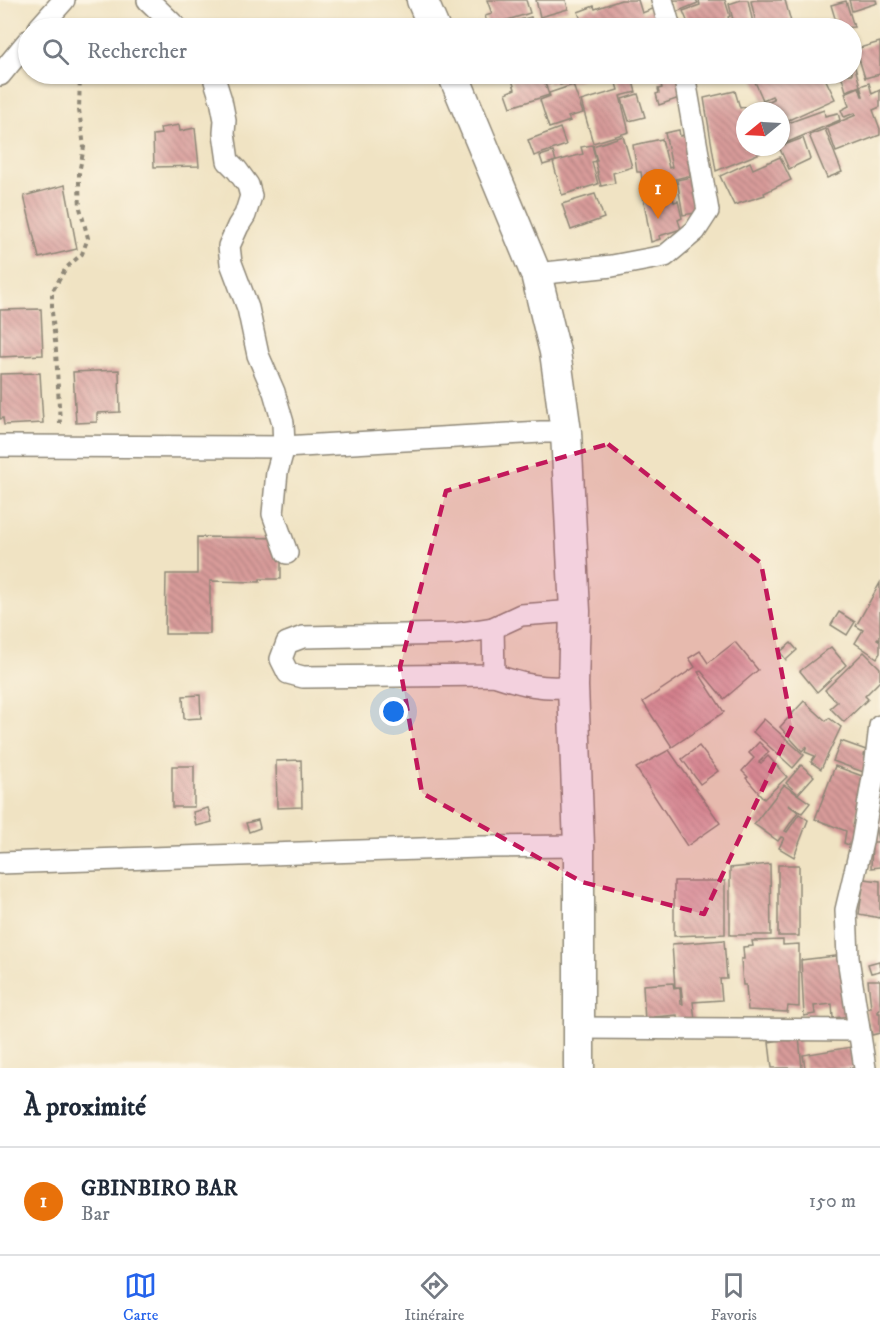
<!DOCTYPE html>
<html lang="fr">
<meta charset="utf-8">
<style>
:root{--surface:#fff;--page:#f2f2f3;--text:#1f2937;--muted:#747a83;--line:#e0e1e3;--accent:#2563eb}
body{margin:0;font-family:"IM FELL DW Pica",serif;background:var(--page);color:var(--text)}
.compass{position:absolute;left:736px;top:102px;width:54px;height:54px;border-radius:50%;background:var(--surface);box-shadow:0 2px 4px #0004;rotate:252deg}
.you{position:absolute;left:394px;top:712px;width:21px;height:21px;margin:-15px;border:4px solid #fff;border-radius:50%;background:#1a73e8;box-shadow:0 0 0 9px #1a73e833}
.badge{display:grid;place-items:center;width:39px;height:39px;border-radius:50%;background:var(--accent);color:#fff;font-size:20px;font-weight:700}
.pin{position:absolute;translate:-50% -50px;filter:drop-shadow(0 2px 3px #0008)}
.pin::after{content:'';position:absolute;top:32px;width:21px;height:18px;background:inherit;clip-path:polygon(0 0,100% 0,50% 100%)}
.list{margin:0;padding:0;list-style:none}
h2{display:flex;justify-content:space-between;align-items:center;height:78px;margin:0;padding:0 24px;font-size:26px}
h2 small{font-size:20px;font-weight:400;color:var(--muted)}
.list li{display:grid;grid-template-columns:39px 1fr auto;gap:18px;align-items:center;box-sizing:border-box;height:108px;padding:0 24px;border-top:2px solid var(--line)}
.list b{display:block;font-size:22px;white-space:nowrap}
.list p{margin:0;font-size:20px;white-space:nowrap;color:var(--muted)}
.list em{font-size:20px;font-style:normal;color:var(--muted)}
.icon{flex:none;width:33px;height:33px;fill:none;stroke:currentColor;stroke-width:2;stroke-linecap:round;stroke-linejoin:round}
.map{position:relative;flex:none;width:880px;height:1068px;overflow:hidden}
.search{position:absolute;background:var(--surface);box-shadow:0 2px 4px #0004;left:18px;right:18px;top:18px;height:66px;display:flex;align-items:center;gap:15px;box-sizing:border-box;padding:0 21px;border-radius:33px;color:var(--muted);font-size:22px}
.sheet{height:186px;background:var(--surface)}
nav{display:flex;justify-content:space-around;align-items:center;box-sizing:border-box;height:84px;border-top:2px solid var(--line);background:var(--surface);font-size:16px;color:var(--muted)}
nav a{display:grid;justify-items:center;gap:3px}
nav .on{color:var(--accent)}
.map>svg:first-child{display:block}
.building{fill:url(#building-back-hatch)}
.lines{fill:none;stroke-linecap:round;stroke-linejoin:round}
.street-casing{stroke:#8e8777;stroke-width:24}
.secondary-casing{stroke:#8e8777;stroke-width:33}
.path{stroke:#8e8777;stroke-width:4;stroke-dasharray:4.5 4.5;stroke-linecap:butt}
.street{stroke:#fff;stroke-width:21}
.secondary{stroke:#fff;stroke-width:30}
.marked{fill:#c2185b;fill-opacity:0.2;stroke:#c2185b;stroke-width:4.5;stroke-dasharray:12 8;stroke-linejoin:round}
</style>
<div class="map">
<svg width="880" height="1068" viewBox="0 0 880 1068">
<defs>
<pattern id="building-back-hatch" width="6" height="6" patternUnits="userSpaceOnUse" patternTransform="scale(1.5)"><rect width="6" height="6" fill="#d89b9a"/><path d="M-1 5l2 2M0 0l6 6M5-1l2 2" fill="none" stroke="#af7f7e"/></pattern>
</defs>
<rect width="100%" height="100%" fill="#fcf5e5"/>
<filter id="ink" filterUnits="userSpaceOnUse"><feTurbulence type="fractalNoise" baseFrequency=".0167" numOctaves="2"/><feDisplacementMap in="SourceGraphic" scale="12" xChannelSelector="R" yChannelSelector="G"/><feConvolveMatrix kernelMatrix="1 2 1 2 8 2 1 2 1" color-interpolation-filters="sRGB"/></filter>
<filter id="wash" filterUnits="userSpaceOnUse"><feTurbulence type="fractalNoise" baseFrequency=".008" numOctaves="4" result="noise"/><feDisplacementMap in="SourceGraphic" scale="24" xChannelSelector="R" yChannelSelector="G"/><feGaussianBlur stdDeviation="1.35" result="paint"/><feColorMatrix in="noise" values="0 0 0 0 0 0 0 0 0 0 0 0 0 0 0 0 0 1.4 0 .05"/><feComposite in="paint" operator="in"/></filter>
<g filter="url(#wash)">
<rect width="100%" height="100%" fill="#f0e3c3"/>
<g id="blocks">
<g class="building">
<polygon points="487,0 526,0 530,13 488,26 485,16 492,14"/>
<polygon points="536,0 566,0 568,9 540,17"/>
<polygon points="621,0 638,0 642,13 658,7 662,20 647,26 645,21 627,27 627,28 600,28 599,25 593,27 591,22 583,25 578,12 594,6 595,9"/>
<polygon points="673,0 696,0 698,3 676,12 671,1"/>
<polygon points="699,0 725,0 730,16 728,17 732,28 690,28 683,11 700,5"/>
<polygon points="741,0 748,0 754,28 735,28 729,4"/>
<polygon points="756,0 785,0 791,22 757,28 751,1"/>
<polygon points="849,0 876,0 877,3 852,11"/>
<polygon points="846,1 854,27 838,28 831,5"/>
<polygon points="531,17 534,28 489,28"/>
<polygon points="880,42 880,74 865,78 856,49"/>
<polygon points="852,56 860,86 846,91 841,74 852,74"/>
<polygon points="510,74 542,74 549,95 511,107 506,93 515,89"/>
<polygon points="546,74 597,74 560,85 559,81 549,84"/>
<polygon points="660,74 677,74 685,96 659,105 656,94 659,93 658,89 662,88 659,79 662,78"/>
<polygon points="755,74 823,74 835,99 784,122 785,124 824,110 825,116 838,113 840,120 781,145 781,111 758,111 756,107 774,99 772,96 763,100 752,75"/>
<polygon points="631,75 636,92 620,96 629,132 593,143 581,101 618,90 615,80"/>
<polygon points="869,83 872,94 880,90 880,107 873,110 880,129 880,135 836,152 827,127 856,115 855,113 844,117 841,110 849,106 845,93 859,87 862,96 863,96 860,86"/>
<polygon points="573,85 583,113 568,117 570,121 549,128 540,100 550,96 549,93"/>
<polygon points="735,91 740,108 745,107 745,147 775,147 716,171 704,98"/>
<polygon points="638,94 645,117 629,121 622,99"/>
<polygon points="179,125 180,131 195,128 199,166 154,167 153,135 161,134 160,128"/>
<polygon points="560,128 566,145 534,156 528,140"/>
<polygon points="825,129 842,172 827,178 809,135"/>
<polygon points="679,130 680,136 689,134 696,174 675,179 676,183 672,184 674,195 672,196 674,202 678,201 682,218 678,220 681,229 659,236 660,239 651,242 643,196 644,195 641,172 637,172 633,145 662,139 669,168 672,167 665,133"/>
<polygon points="623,136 632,167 613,173 615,183 601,186 597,172 598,172 595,161 597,161 593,146"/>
<polygon points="803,138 810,159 789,169 779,147"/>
<polygon points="592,145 596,161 592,162 598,184 562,195 553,162 583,154 581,147"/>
<polygon points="553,152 556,161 543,165 540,156"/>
<polygon points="780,157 791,180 764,193 765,195 734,205 720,176 750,162 753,169"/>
<polygon points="696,176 702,212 683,215 677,180"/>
<polygon points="65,185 77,249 39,258 24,196"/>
<polygon points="595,194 604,218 571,230 562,204"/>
<polygon points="41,309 43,355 0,357 0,310"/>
<polygon points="119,370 120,412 97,413 97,422 76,423 73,372"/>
<polygon points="40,373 43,423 4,425 3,418 0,419 0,374"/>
<polygon points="197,537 281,538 281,579 260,579 260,582 210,581 210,634 165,634 166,574 197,574"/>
<polygon points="880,583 880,639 878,638 877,639 880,641 880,653 877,658 855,643 863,630 856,626"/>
<polygon points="839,612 855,622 847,635 831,625"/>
<polygon points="735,642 758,670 724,699 701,671 698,672 724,712 672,747 643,702 695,667 689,658 700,651 708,663"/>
<polygon points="791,643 797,650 786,660 780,652"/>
<polygon points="831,647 846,665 817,692 800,671"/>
<polygon points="864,652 880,668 880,681 865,696 868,699 844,722 830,708 837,702 825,690"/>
<polygon points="200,695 201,718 184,719 183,696"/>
<polygon points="804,701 826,721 829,718 841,727 821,769 811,762 815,756 805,752 807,746 802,751 780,727"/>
<polygon points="764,719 804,755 793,768 753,732"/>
<polygon points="841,741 866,750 864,755 872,758 866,773 833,761"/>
<polygon points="759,742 769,752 759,762 761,763 768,756 787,777 764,799 746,778 748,777 742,771 754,758 749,753"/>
<polygon points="699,746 718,771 700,784 682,759"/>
<polygon points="669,750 720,823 687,846 636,768"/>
<polygon points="301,760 302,807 277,808 276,761"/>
<polygon points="801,765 814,776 798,794 786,783"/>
<rect x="172" y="766" width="22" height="41"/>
<polygon points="835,766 870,779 855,819 860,821 857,849 844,843 846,831 815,819"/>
<polygon points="784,785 810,803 802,813 788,805 798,812 785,831 787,832 799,814 808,820 794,857 779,848 784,838 781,837 778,841 754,824"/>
<polygon points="208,808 212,822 196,826 193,812"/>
<polygon points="880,814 880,867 871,868 872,842 878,842 874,815"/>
<polygon points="258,820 260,828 249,832 246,823"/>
<polygon points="770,864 771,935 730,935 730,868"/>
<rect x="778" y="865" width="21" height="71"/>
<polygon points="864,879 880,881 880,918 859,914"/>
<polygon points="674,881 725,881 725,934 674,936"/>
<polygon points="724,940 727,979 720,979 722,1000 693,1002 695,1021 678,1022 677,1015 654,1017 655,1021 645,1022 643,985 673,983 674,989 680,988 681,1004 683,1004 681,987 675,987 672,944"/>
<polygon points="783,940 783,945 799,944 799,1007 788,1006 787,1012 748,1010 746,985 743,985 741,959 744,959 743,947 753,946 752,941"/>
<polygon points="844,955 851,1016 833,1018 832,1004 814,1006 815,1014 804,1016 801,960"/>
<polygon points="879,961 880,971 871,973 868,964"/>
<polygon points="868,980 880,980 880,1010 878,1011 878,1013 880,1013 880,1033 872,1035 866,1009 871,1008"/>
<polygon points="799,1037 802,1068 772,1068 769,1042"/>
<polygon points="851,1047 854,1063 861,1068 805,1068 803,1055"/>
</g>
</g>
</g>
<g filter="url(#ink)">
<use href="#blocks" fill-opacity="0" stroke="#8e8777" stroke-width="1.5"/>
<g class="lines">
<g class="street-casing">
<g id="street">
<polyline points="148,0 177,28"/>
<polyline points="662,0 670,28"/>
<polyline points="39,28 64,0"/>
<polyline points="215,74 215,81 221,100 225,120 224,133 228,161 237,170 248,185 251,196 245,215 238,226 229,246 231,263 248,308 258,355 274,392 283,423 284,447 277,472 273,514 287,553"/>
<polyline points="0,75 28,41"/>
<polyline points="536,274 612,266 665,256 695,231 708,211 684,74"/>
<polyline points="0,446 284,447 541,432 566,432"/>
<polyline points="493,628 494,675"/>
<path d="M573,686c-29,4 -52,-2 -79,-11l-191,2 -15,-4 -7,-14 6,-16 16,-6 152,-3 38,-6 28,-13 54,-4"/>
<polyline points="0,863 480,847 579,846"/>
<polyline points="578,1028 859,1030"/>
<polyline points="865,1068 848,958 846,910 862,842 876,760 880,726"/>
</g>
</g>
<g class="secondary-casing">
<g id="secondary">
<polyline points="422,0 434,28"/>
<polyline points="453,74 536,274 555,352 566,432 575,611 573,686 579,846 579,1068"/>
</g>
</g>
<g class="path">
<polyline points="79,19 79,28"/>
<polyline points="60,424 56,351 52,312 52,292 66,268 82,254 88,238 80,208 79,186 79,173 84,147 79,110 80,74"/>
</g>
<use href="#street" class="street"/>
<use href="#secondary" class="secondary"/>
</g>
</g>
<path class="marked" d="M608,444l153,119 31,163 -88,188 -122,-32 -160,-89 -22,-126 46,-176z"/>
</svg>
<svg class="compass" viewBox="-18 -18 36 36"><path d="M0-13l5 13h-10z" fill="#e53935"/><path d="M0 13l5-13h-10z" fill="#747a83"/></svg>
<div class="you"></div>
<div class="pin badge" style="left:658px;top:219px;background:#e8710a">1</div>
<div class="search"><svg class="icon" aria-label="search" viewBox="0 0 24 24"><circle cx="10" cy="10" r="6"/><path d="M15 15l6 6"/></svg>Rechercher</div>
</div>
<section class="sheet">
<h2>À proximité<small></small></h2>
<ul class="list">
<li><span class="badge" style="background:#e8710a">1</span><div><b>GBINBIRO BAR</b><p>Bar</p></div><em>150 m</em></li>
</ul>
</section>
<nav>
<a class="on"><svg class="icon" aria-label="map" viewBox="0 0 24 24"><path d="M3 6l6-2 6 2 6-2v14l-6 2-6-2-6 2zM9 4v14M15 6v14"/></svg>Carte</a>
<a><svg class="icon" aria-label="directions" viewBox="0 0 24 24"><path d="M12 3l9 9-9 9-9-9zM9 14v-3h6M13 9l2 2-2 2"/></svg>Itinéraire</a>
<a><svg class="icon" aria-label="saved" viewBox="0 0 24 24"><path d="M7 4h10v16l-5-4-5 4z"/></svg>Favoris</a>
</nav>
